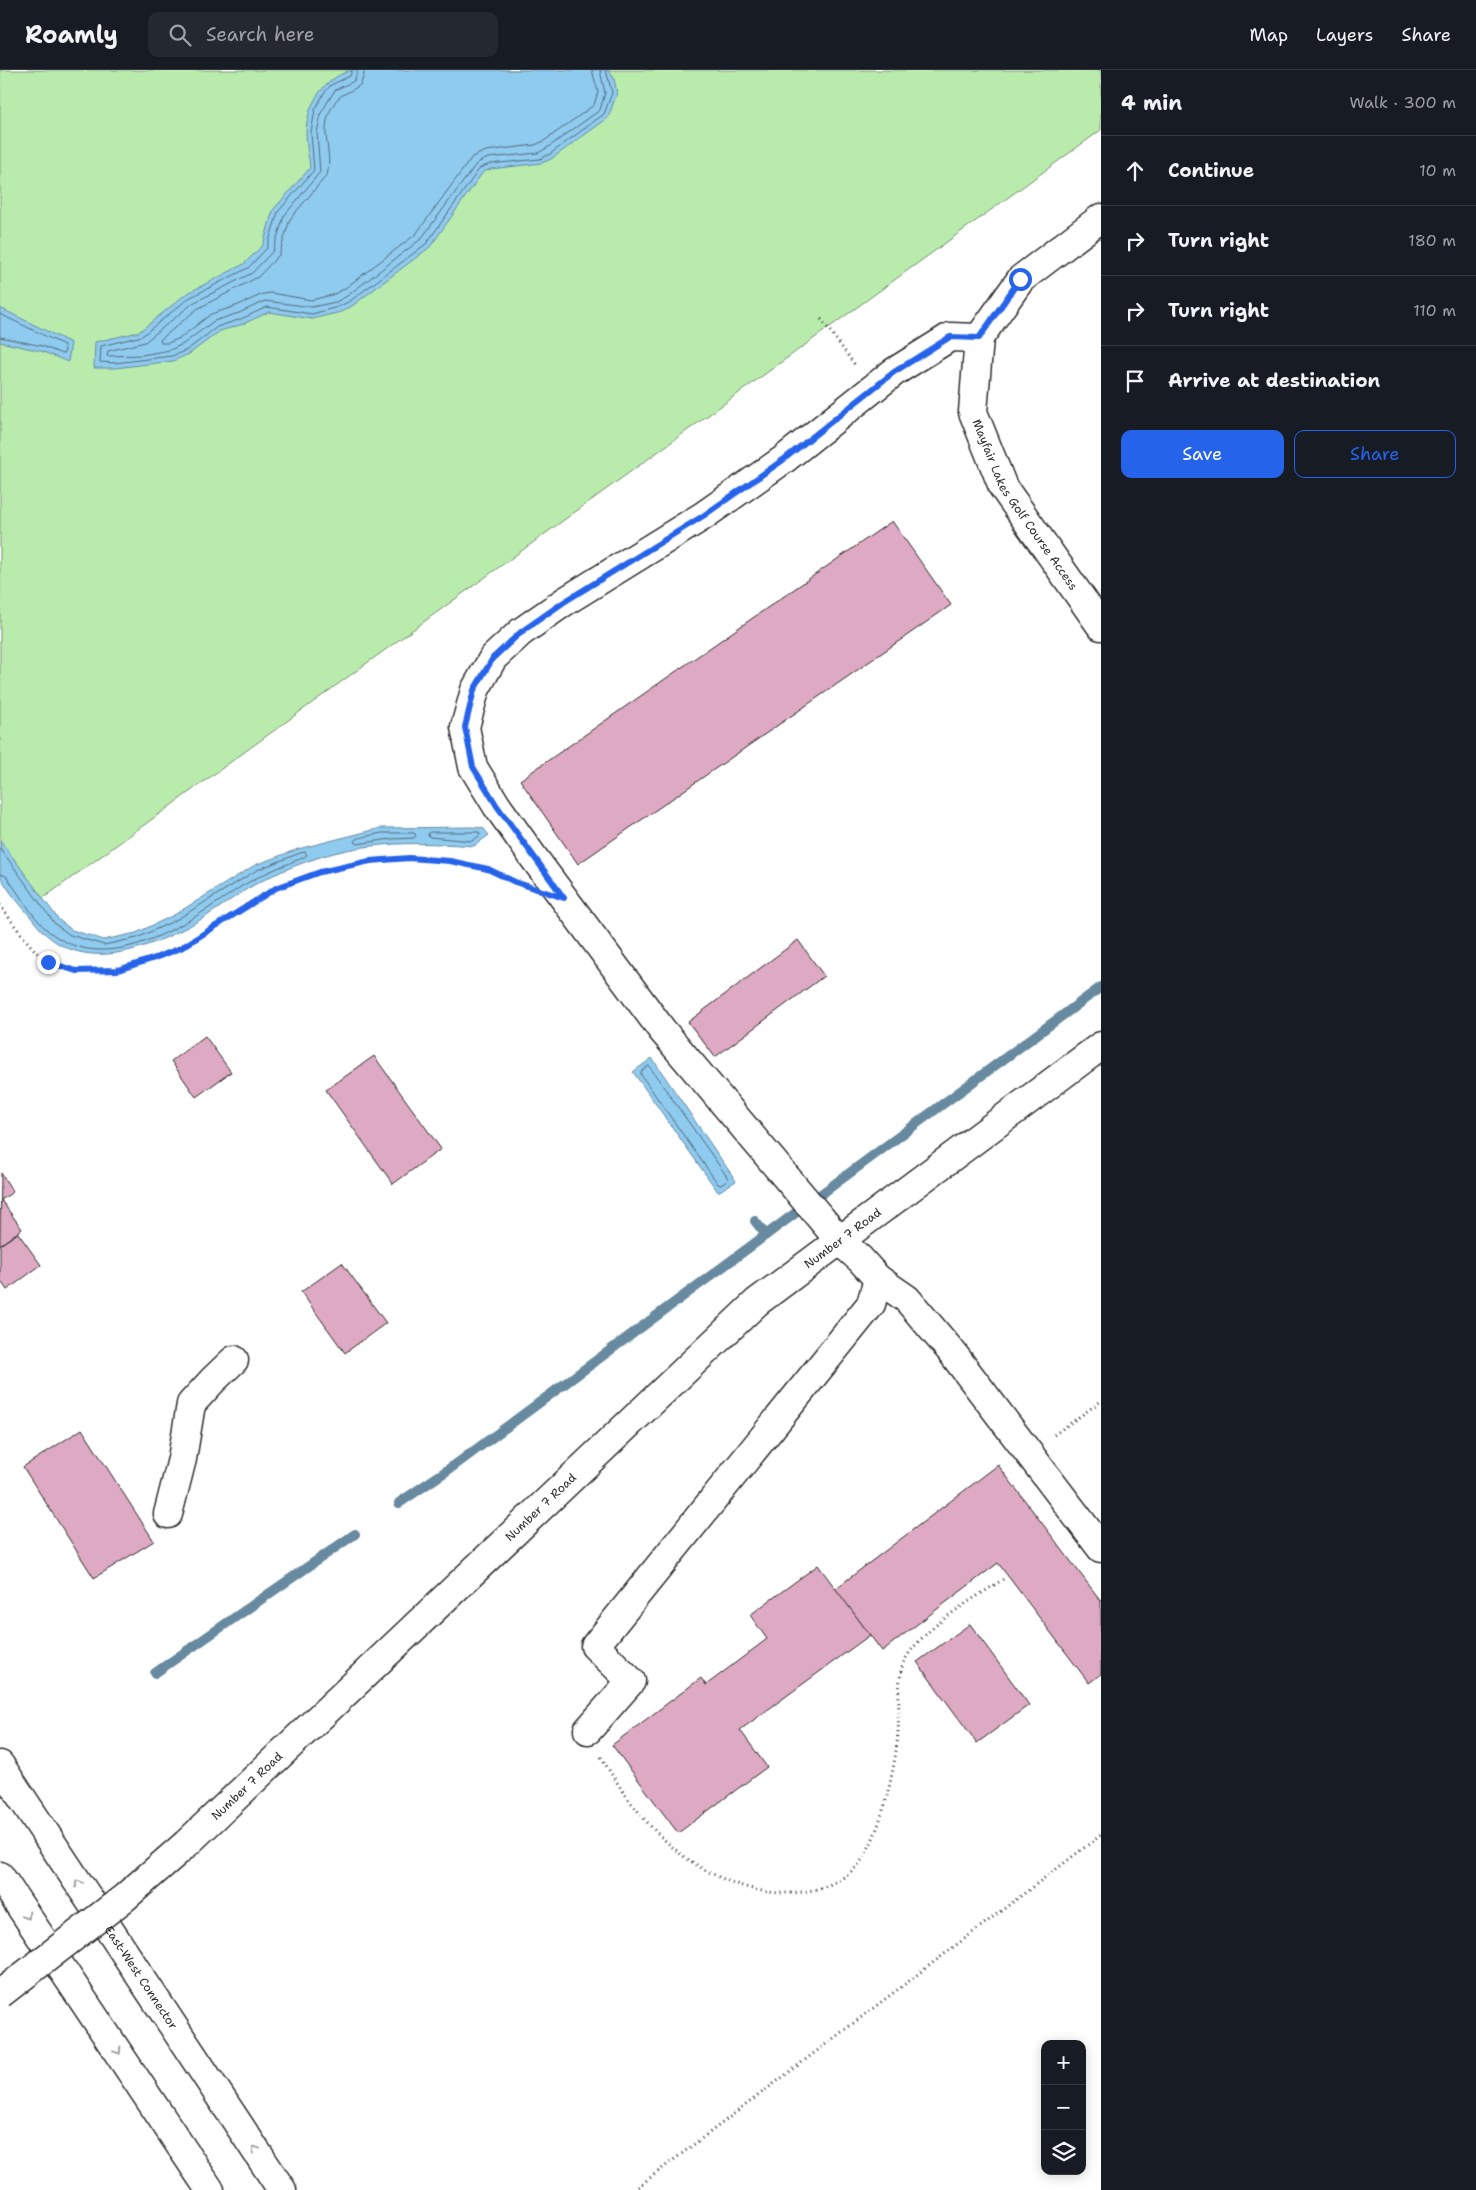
<!DOCTYPE html>
<meta charset="utf-8">
<style>
:root{--surface:#171b24;--page:#242831;--text:#f1f3f6;--muted:#9ea1a6;--line:#363941;--accent:#2563eb}
body{margin:0;font-family:"Shantell Sans",sans-serif;background:var(--page);color:var(--text)}
.controls{position:absolute;right:15px;bottom:15px;display:grid;overflow:hidden;border-radius:10px;box-shadow:0 2px 12px #0003}
.controls button{width:45px;height:45px;display:grid;place-items:center;padding:0;border:0;border-bottom:1px solid var(--line);background:var(--surface);color:var(--text);font:25px sans-serif}
.stop{position:absolute;width:15px;height:15px;margin:-11px;border:4px solid #2563eb;border-radius:50%;background:#fff}
.stop.end{background:#2563eb;border-color:#fff;box-shadow:0 1px 5px #0008}
.list{margin:0;padding:0;list-style:none}
h2{display:flex;justify-content:space-between;align-items:center;height:65px;margin:0;padding:0 20px;font-size:21px}
h2 small{font-size:16px;font-weight:400;color:var(--muted)}
.list li{display:grid;grid-template-columns:32px 1fr auto;gap:15px;align-items:center;box-sizing:border-box;height:70px;padding:0 20px;border-top:1px solid var(--line)}
.list b{display:block;font-size:19px;white-space:nowrap}
.list em{font-size:16px;font-style:normal;color:var(--muted)}
.actions{display:flex;gap:10px;padding:15px 20px}
.actions a{flex:1;padding:11px 0;border:1px solid var(--accent);border-radius:10px;text-align:center;font-size:18px;color:var(--accent)}
.actions .main{background:var(--accent);color:#fff}
.icon{flex:none;width:28px;height:28px;fill:none;stroke:currentColor;stroke-width:2;stroke-linecap:round;stroke-linejoin:round}
.map{position:relative;flex:none;width:1101px;height:2120px;overflow:hidden}
header{display:flex;align-items:center;gap:30px;box-sizing:border-box;height:70px;padding:0 25px;background:var(--surface);border-bottom:1px solid var(--line)}
header strong{font-size:24px}
nav{display:flex;gap:28px;margin-inline-start:auto;font-size:18px}
.search{width:350px;height:45px;background:var(--page);display:flex;align-items:center;gap:12px;box-sizing:border-box;padding:0 18px;border-radius:10px;color:var(--muted);font-size:19px}
main{display:flex}
aside{flex:1;background:var(--surface)}
.map>svg:first-child{display:block}
.green{fill:#b9ecac;stroke:#728c6c}
.water{fill:#8fcaef;stroke:#678aa1}
.lines{fill:none;stroke-linecap:round;stroke-linejoin:round}
.shore{stroke:#536b79;stroke-width:1}
.stream{stroke:#678aa1;stroke-width:10}
.building{fill:#dea9c2;stroke:#2b2b2b}
.minor-casing{stroke:#2b2b2b;stroke-width:31}
.highway-casing{stroke:#2b2b2b;stroke-width:31}
.path{stroke:#2b2b2b;stroke-width:3;stroke-dasharray:1 4;stroke-linecap:butt}
.minor{stroke:#fff;stroke-width:28}
.highway{stroke:#fff;stroke-width:28}
.minor-bridge-casing{stroke:#2b2b2b;stroke-width:31;stroke-linecap:butt}
.minor-bridge{stroke:#fff;stroke-width:28}
.oneway{stroke:#a0a0a0}
.route{stroke:#2563eb;stroke-width:6}
.labels{text-anchor:middle;dominant-baseline:central;stroke-width:4;stroke-linejoin:round;paint-order:stroke}
.street-label{font-size:12px;fill:#2b2b2b;stroke:#fff}
</style>
<header>
<strong>Roamly</strong>
<div class="search"><svg class="icon" aria-label="search" viewBox="0 0 24 24"><circle cx="10" cy="10" r="6"/><path d="M15 15l6 6"/></svg>Search here</div>
<nav><a>Map</a><a>Layers</a><a>Share</a></nav>
</header>
<main>
<div class="map">
<svg width="1101" height="2120" viewBox="0 0 1101 2120">
<rect width="100%" height="100%" fill="#fff"/>
<filter id="ink" filterUnits="userSpaceOnUse"><feTurbulence type="fractalNoise" baseFrequency=".02" numOctaves="2"/><feDisplacementMap in="SourceGraphic" scale="10" xChannelSelector="R" yChannelSelector="G"/><feConvolveMatrix kernelMatrix="1 2 1 2 8 2 1 2 1" color-interpolation-filters="sRGB"/></filter>
<g filter="url(#ink)">
<polygon class="green" points="0,0 1101,0 1101,60 38,832 0,784"/>
<g class="water">
<path d="M352,0h257l5,9 3,14 -9,25 -57,41 -9,4 -51,6 -8,3 -53,75 -78,59 -11,6 -29,7 -43,-7 -26,12 -23,7 -31,23 -16,7 -58,7h-21l1,-26 44,-10 47,-38 58,-30 19,-19 10,-35 37,-42c-1,-11 -4,-23 -4,-34 0,-30 18,-56 46,-64z"/>
<polygon points="0,238 71,273 68,292 41,281 0,272"/>
<path d="M473,757l10,1 6,7 -15,11c-53,-4 -106,-5 -157,12 -24,8 -48,18 -70,31 -18,11 -35,25 -54,35 -51,28 -118,53 -160,-4 -10,-13 -25,-28 -32,-43 -1,-9 -1,-27 -1,-37l59,80 13,10 32,10 32,-7 38,-18 81,-50 43,-16 83,-21z"/>
<polygon points="652,988 736,1111 718,1122 633,1002"/>
</g>
<g class="lines">
<g class="shore">
<polyline points="352,0 350,6 331,15 324,23 315,40 311,63 314,100 278,142 267,178 248,198 189,228 142,266 101,276 100,292 115,293 172,286 187,280 217,257 241,249 267,237 312,244 338,237 350,231 426,174 480,98 490,94 540,89 550,84 604,44 612,23 606,0"/>
<polyline points="358,0 354,11 335,20 321,43 317,63 320,102 284,146 273,181 252,203 193,233 145,272 108,281 107,286 142,285 170,280 183,274 214,251 239,243 265,231 312,237 336,232 347,226 421,169 477,93 488,88 538,83 547,78 600,40 605,23 600,0"/>
<path d="M365,0l-4,14c-7,7 -20,9 -26,18 -19,29 -1,46 -8,73l-37,44 -11,36 -21,22 -61,32 -37,31 1,3h7l12,-5 31,-24 25,-8 27,-12 8,-1 40,7 21,-5 12,-6 72,-55 56,-77 14,-6 49,-6 9,-4 50,-36 4,-13 -6,-22"/>
<polyline points="0,244 64,275 65,282 62,284 42,276 0,267"/>
<polygon points="430,762 479,762 480,765 472,771 430,767 428,765"/>
<polygon points="382,763 414,763 416,765 414,768 391,769 357,774 354,772 356,769"/>
<path d="M0,778l55,76 15,11 34,10 33,-7 39,-18 81,-50 43,-17 5,-1 2,3c-4,4 -11,5 -17,8 -16,6 -33,14 -48,23 -54,36 -136,97 -197,42 -13,-12 -28,-37 -39,-52l-6,-2"/>
<polygon points="649,996 728,1108 727,1111 721,1115 718,1114 641,1005 641,1002"/>
</g>
<g class="stream">
<polyline points="755,1151 766,1165"/>
<polyline points="399,1433 455,1395 1101,917"/>
<polyline points="155,1603 355,1464"/>
</g>
</g>
<g class="building">
<polygon points="892,451 951,535 578,794 520,710"/>
<polygon points="798,870 824,906 715,987 688,952"/>
<polygon points="205,966 231,1002 196,1027 171,991"/>
<polygon points="374,986 441,1079 393,1114 326,1020"/>
<polygon points="1,1103 13,1122 1,1130 22,1159 0,1175"/>
<polygon points="18,1163 41,1195 7,1220 0,1210 0,1175"/>
<polygon points="342,1193 386,1253 345,1283 301,1222"/>
<polygon points="82,1359 154,1471 94,1508 23,1397"/>
<polygon points="998,1395 1101,1531 1101,1604 1089,1613 998,1493 882,1581 835,1519"/>
<polygon points="818,1495 870,1565 740,1660 767,1697 678,1763 612,1675 701,1608 706,1615 767,1569 750,1545"/>
<polygon points="970,1554 1029,1635 977,1673 917,1592"/>
</g>
<g class="lines">
<g class="minor-casing">
<g id="minor">
<path id="s1" d="M1101,148l-80,61 -42,59 -6,74 30,75 98,139"/>
<polyline points="878,1209 907,1229 951,1281 1101,1478"/>
<polyline points="168,1444 182,1389 191,1334 213,1310 234,1290"/>
<polyline points="588,1660 631,1611 595,1576 871,1234 878,1209 860,1189 840,1171 662,960 534,788 497,736 473,697 465,657 475,620 493,588 521,562 564,532 703,446 783,390 894,302 950,267 979,268"/>
<path id="s2" d="M186,1774l571,-542 344,-256"/>
</g>
</g>
<g class="highway-casing">
<g id="highway">
<path id="s3" d="M0,1695l282,425"/>
<polyline points="0,1806 210,2120"/>
</g>
</g>
<g class="path">
<polyline points="821,249 855,295"/>
<path d="M0,835c9,13 36,51 49,58 15,7 31,8 48,7 51,-2 93,-27 134,-54 15,-10 29,-21 45,-28 19,-9 41,-15 61,-20 60,-13 117,-15 174,12"/>
<polyline points="1054,1365 1101,1331"/>
<path d="M601,1687c37,62 79,113 152,132 35,9 79,4 105,-24 22,-26 38,-99 40,-133 2,-20 -2,-58 8,-74 20,-33 68,-59 99,-80"/>
<polyline points="634,2120 1101,1765"/>
</g>
<use href="#minor" class="minor"/>
<use href="#highway" class="highway"/>
<g class="minor-bridge-casing">
<polyline id="minor-bridge" points="0,1924 124,1828 186,1774"/>
</g>
<use href="#minor-bridge" class="minor-bridge"/>
</g>
<defs><path id="oneway-chevron" d="M-2-3.5L2.5 0L-2 3.5" fill="none" stroke-width="1.6" stroke-linecap="round" stroke-linejoin="round" transform="scale(1.25)"/></defs>
<g class="oneway">
<use href="#oneway-chevron" transform="translate(78 1813) rotate(-124)"/>
<use href="#oneway-chevron" transform="translate(27 1846) rotate(56)"/>
<use href="#oneway-chevron" transform="translate(118 1981) rotate(56)"/>
<use href="#oneway-chevron" transform="translate(255 2079) rotate(-124)"/>
</g>
</g>
<g class="lines" filter="url(#ink)">
<polyline class="route" points="48,892 76,901 118,900 155,888 181,878 276,818 320,802 370,791 409,788 450,791 488,799 515,812 564,828 497,736 473,697 465,657 474,620 493,588 521,562 564,532 703,446 783,390 894,302 950,267 979,268 1020,209"/>
</g>
<g class="labels">
<g class="street-label">
<text stroke="none"><textPath href="#s1" startOffset="354">Mayfair Lakes Golf Course Access</textPath></text>
<text stroke="none"><textPath href="#s2" startOffset="894">Number 7 Road</textPath></text>
<text stroke="none"><textPath href="#s2" startOffset="489">Number 7 Road</textPath></text>
<text stroke="none"><textPath href="#s2" startOffset="84">Number 7 Road</textPath></text>
<text stroke="none"><textPath href="#s3" startOffset="255">East-West Connector</textPath></text>
</g>
</g>
</svg>
<div class="controls">
<button>+</button>
<button>−</button>
<button><svg class="icon" aria-label="layers" viewBox="0 0 24 24"><path d="M12 4l9 5-9 5-9-5zM3 14l9 5 9-5"/></svg></button>
</div>
<div class="stop" style="left:1020px;top:209px"></div>
<div class="stop end" style="left:48px;top:892px"></div>
</div>
<aside>
<h2>4 min<small>Walk · 300 m</small></h2>
<ul class="list">
<li><svg class="icon" aria-label="ahead" viewBox="0 0 24 24"><path d="M12 20V5M6 11l6-6 6 6"/></svg><div><b>Continue</b></div><em>10 m</em></li>
<li><svg class="icon" aria-label="right" viewBox="0 0 24 24"><path d="M7 20v-9h11M14 6l5 5-5 5"/></svg><div><b>Turn right</b></div><em>180 m</em></li>
<li><svg class="icon" aria-label="right" viewBox="0 0 24 24"><path d="M7 20v-9h11M14 6l5 5-5 5"/></svg><div><b>Turn right</b></div><em>110 m</em></li>
<li><svg class="icon" aria-label="arrive" viewBox="0 0 24 24"><path d="M6 21V4h12l-3 4 3 4H6"/></svg><div><b>Arrive at destination</b></div></li>
</ul>
<div class="actions"><a class="main">Save</a><a>Share</a></div>
</aside>
</main>
